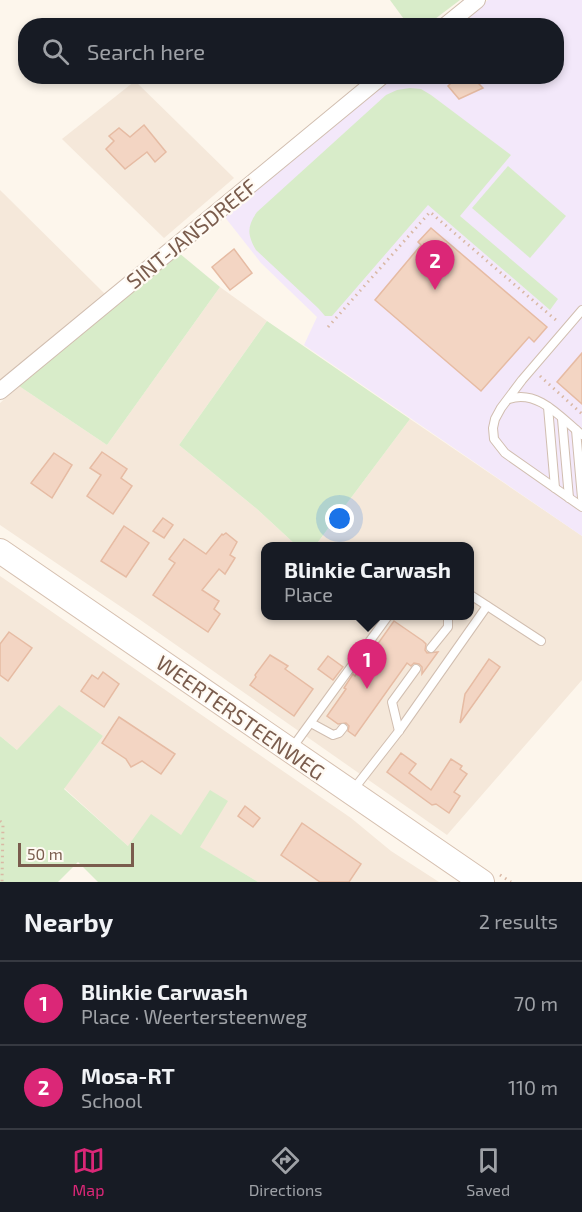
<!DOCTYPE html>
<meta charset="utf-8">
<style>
:root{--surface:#171b24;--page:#242831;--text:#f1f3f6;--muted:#9ea1a6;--line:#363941;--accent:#db2777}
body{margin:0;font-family:"Exo 2",sans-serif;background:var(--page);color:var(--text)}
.scale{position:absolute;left:18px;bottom:15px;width:116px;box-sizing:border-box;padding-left:6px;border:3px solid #7a5c4d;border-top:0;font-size:16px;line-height:21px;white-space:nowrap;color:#7a5c4d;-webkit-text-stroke:4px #fffaf3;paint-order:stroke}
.you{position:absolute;left:340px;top:519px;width:21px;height:21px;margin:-15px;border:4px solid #fff;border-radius:50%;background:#1a73e8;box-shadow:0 0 0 9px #1a73e833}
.badge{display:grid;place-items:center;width:39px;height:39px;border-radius:50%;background:var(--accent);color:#fff;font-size:20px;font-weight:700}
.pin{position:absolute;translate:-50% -50px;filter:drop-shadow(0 2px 3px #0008)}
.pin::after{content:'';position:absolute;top:32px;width:21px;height:18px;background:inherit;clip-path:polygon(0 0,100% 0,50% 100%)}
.popup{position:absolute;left:261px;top:542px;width:213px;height:78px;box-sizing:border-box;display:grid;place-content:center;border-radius:12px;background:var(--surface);filter:drop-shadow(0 2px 4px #0005);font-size:20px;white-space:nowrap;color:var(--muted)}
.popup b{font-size:22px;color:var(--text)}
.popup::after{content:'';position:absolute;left:50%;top:100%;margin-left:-12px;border:12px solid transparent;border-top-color:var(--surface)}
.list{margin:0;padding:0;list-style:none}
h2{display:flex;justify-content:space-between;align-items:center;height:78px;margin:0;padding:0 24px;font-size:26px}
h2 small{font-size:20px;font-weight:400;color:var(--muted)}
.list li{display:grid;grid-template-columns:39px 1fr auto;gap:18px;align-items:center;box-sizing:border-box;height:84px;padding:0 24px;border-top:2px solid var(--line)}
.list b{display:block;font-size:22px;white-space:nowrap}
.list p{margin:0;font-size:20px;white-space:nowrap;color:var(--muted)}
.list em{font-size:20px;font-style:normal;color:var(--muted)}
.icon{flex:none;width:33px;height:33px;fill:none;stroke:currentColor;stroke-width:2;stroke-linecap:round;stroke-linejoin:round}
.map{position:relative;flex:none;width:582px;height:882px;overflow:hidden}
.search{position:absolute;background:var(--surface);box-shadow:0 3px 9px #0003;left:18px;right:18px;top:18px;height:66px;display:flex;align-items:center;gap:15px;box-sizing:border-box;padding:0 21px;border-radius:24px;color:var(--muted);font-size:22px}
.sheet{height:246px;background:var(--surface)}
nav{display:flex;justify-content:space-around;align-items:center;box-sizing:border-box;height:84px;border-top:2px solid var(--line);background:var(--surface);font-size:16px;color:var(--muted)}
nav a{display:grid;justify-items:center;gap:3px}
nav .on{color:var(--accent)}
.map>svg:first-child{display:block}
.residential{fill:#f5e8da}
.education{fill:#f3e8fa}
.green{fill:#d8ecc9}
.building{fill:#f3d5c3;stroke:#e6bba3;stroke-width:1.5}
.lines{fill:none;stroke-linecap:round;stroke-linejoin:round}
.service-casing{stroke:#d1beb0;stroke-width:10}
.minor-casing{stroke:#d1beb0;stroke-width:18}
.secondary-casing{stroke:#d6c0b0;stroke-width:26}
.path{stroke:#d9b8a5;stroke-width:3;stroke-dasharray:1.5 4.5;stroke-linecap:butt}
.service{stroke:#fff;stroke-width:8}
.minor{stroke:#fff;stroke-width:16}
.secondary{stroke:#fff;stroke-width:24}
.labels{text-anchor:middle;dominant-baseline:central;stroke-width:4.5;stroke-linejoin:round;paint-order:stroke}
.street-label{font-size:21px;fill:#7a5c4d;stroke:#fffaf3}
</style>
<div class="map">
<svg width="582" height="882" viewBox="0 0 582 882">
<rect width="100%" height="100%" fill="#fdf6ec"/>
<g class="residential">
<polygon points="135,81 234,178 164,238 62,139"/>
<polygon points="0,190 105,294 0,383"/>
<polygon points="220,287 267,321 179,445 257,509 297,546 265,546 265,616 469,616 469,546 315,546 410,419 582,536 582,680 447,835 139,619 0,525 0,403 19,386 107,445"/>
<polygon points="0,576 351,818 391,851 439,882 258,882 199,847 227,801 181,835 128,846 64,788 103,736 17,750 0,736"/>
</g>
<polygon class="education" points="488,0 582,0 582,536 304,345 317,317 261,263 224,216 394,77 556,76 556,26 457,25"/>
<g class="green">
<polygon points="390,0 460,0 427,25 409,26"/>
<path d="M410,88l11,1 10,6 80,60 -51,61 98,83 -8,11 -122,-105 -96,111h-7l-7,-8 -62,-58c-9,-15 -9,-24 1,-38l129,-117 11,-5z"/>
<polygon points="508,166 566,216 530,258 472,208"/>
<polygon points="179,253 220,287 107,445 19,386"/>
<polygon points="267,321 410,419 315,546 297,546 257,509 179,445"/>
<polygon points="59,705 103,736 64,789 128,846 151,814 181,835 210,790 228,801 200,847 258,882 98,882 78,862 58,882 0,882 0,736 17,750"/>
</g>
<g class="building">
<polygon points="442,76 471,76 483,88 459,99 448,86 450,84"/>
<polygon points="144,125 166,152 155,162 147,152 125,169 106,149 114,141 109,136 119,128 130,137"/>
<polygon points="431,228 547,327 534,342 529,337 481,391 375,300 421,245 418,242"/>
<polygon points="234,249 252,273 230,290 212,267"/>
<polygon points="582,353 582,404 557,382"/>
<polygon points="102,452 127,469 121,478 132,486 113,514 87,496 101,475 90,468"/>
<polygon points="54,453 72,465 52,498 31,483"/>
<polygon points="163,518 173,525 164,538 153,531"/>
<polygon points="124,526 149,543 126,577 101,561"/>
<polygon points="226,533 237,542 230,555 235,558 225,574 219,569 202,590 219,601 214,609 220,614 208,632 153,595 175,563 169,559 184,539 206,554 222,534 223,535"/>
<polygon points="394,621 423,641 426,644 425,650 427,653 438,652 422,674 422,667 419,664 414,663 411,666 407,663 355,736 348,731 349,726 346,723 338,724 327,716 346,689 344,688 353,674 355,676"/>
<polygon points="9,632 32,648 8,681 0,675 0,644"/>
<polygon points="270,655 288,666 285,669 313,689 294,716 250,685 256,677 255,675"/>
<polygon points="328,656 343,667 333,680 318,669"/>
<polygon points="489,659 500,667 460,723 465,694"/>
<polygon points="103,672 119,684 104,707 81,691 92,675 98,679"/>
<polygon points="119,717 175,754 161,774 142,761 131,767 126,759 102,743"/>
<polygon points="401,753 416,764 409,773 431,790 451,759 462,766 460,769 467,774 454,792 460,796 449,813 436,804 432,805 387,772"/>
<polygon points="245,806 260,818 253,827 238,816"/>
<polygon points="302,823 361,864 349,882 320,882 281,855"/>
</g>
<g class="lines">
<g class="service-casing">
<g id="service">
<polyline points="582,310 522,380 501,408 495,419 493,428 494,439 505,453 582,507"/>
<path d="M509,399c29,-10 52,19 73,36"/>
<polyline points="548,407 555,488"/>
<polyline points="562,419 569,498"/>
<polyline points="576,430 582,498"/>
<polyline points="469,594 541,641"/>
<polyline points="431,648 448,627 448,616"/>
<polyline points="311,723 333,735 339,733 343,728"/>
<polyline points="399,731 392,702 416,669"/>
<polyline points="292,748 388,616 387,616"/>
<polyline points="353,790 399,731 487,606"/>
</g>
</g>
<g class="minor-casing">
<g id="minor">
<polyline points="445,26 477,0"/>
<polyline points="0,391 382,76"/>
</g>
</g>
<g class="secondary-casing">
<polyline id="secondary" points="0,551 482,882"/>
</g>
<g class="path">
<polyline points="328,327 430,212 557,321"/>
<polyline points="540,376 582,414"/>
<polyline points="0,821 3,824 2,882"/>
<polyline points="500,875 511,882"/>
</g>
<use href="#service" class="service"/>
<use href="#minor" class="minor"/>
<use href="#secondary" class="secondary"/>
</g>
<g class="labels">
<g class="street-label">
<text transform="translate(191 233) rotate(-39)">SINT-JANSDREEF</text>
<text transform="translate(241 717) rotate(35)">WEERTERSTEENWEG</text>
</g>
</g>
</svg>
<div class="scale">50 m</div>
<div class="you"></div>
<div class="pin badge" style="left:367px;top:689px">1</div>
<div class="popup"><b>Blinkie Carwash</b>Place</div>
<div class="pin badge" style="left:435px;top:290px">2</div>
<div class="search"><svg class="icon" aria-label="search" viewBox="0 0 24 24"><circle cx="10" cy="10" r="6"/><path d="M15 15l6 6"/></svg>Search here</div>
</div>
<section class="sheet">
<h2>Nearby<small>2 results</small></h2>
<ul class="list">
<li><span class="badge">1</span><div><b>Blinkie Carwash</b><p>Place · Weertersteenweg</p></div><em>70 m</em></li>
<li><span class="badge">2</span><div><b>Mosa-RT</b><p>School</p></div><em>110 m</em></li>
</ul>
</section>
<nav>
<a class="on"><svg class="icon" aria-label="map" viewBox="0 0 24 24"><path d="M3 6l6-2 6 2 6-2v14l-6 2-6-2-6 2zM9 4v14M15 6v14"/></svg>Map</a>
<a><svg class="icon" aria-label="directions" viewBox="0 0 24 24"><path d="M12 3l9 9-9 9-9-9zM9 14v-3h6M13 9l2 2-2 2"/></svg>Directions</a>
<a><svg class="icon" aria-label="saved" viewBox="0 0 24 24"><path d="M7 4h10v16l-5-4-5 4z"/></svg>Saved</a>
</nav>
